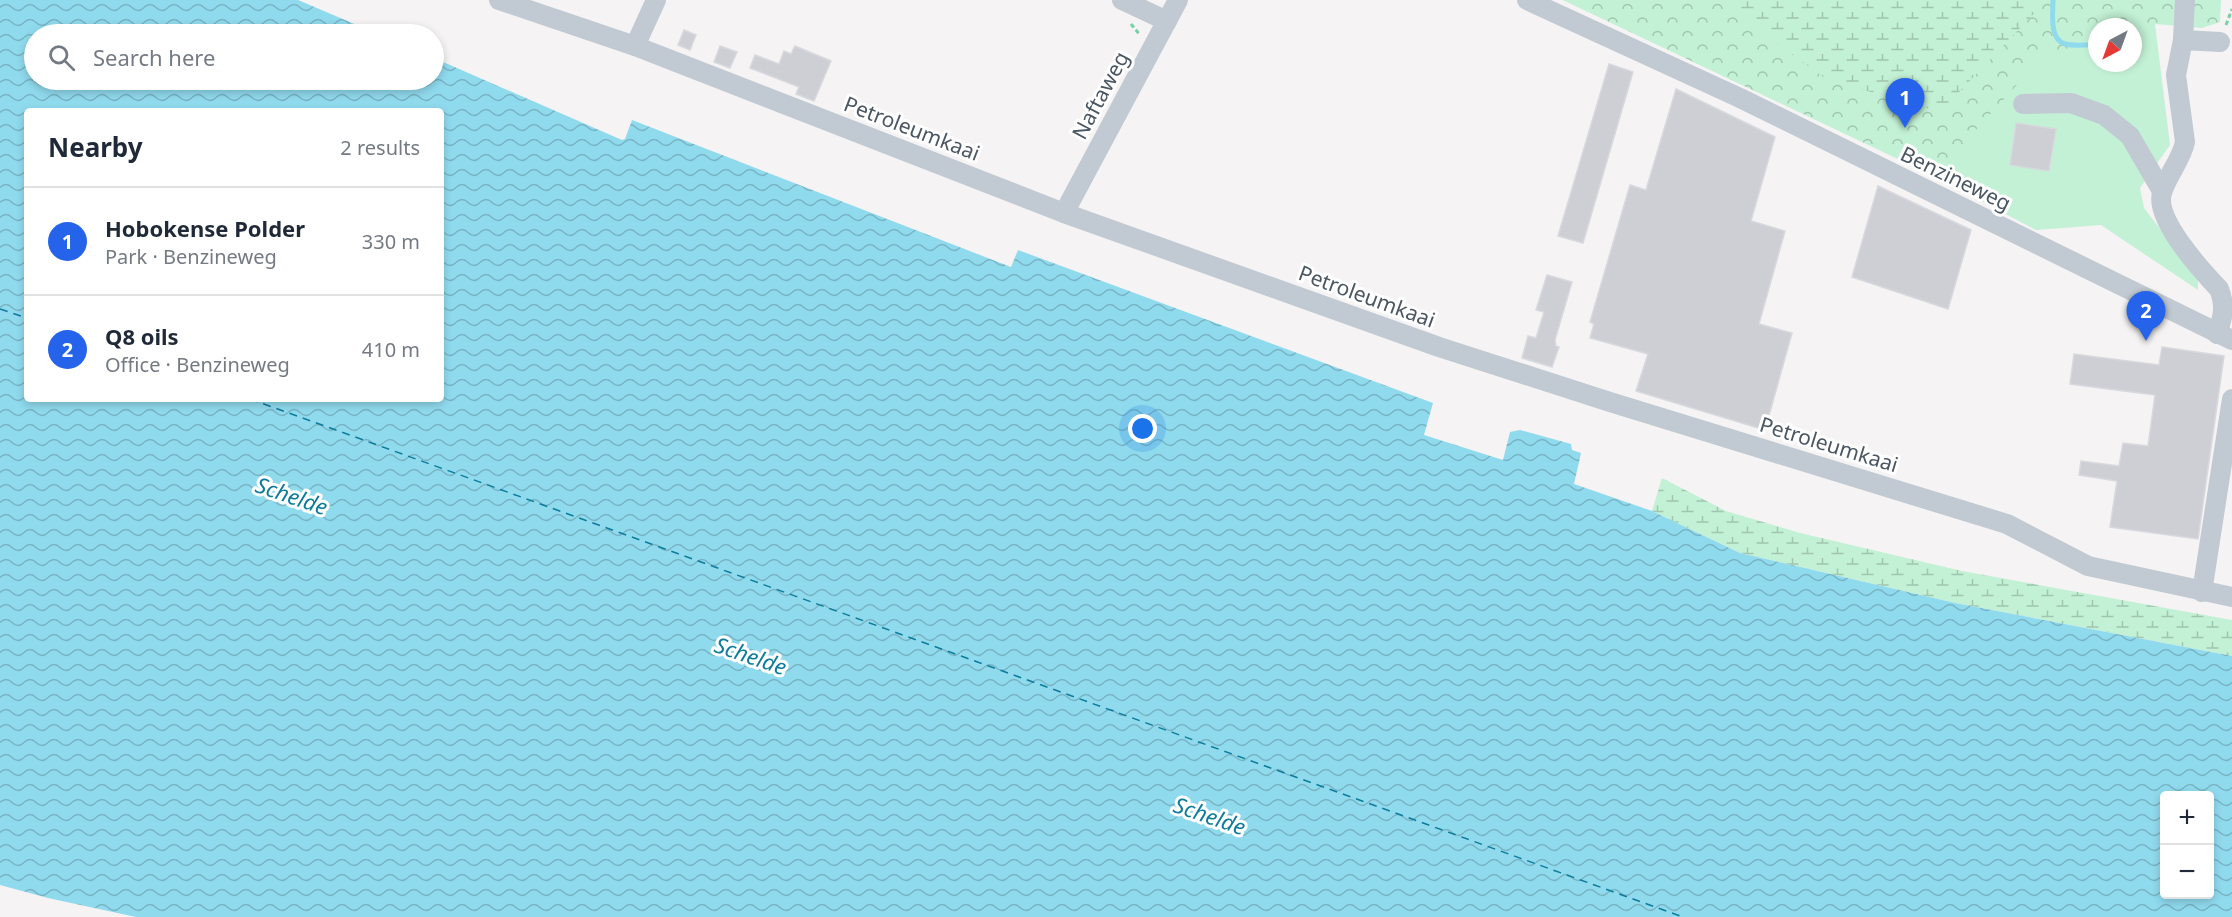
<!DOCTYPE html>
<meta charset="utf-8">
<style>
:root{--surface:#fff;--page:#f2f2f3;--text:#1f2937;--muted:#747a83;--line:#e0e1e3;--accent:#2563eb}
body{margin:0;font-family:"Noto Sans",sans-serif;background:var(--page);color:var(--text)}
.controls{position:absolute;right:18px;bottom:18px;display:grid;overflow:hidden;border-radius:6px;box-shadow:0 3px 9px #0003}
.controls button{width:54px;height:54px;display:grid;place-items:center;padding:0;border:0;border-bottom:2px solid var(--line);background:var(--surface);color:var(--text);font:30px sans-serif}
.compass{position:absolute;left:2088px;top:18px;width:54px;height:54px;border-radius:50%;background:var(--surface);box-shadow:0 3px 9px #0003;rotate:221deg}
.you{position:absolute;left:1143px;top:429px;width:21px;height:21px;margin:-15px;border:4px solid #fff;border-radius:50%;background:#1a73e8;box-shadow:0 0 0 9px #1a73e833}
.badge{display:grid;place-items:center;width:39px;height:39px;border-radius:50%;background:var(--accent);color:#fff;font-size:20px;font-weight:700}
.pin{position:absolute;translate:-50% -50px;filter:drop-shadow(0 2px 3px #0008)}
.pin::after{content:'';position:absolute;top:32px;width:21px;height:18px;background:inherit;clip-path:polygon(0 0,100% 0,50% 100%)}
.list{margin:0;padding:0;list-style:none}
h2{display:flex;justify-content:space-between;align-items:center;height:78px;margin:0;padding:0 24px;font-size:26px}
h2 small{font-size:20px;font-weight:400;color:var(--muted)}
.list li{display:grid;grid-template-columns:39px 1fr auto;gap:18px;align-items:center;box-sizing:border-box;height:108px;padding:0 24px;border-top:2px solid var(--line)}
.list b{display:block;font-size:22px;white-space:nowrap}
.list p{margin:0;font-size:20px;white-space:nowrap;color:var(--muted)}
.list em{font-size:20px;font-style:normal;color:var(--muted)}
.icon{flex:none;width:33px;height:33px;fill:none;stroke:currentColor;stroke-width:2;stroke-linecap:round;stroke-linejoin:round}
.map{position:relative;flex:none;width:2232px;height:917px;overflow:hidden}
.search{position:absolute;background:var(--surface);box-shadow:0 3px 9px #0003;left:24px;top:24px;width:420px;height:66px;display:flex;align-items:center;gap:15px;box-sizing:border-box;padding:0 21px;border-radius:33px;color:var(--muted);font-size:22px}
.panel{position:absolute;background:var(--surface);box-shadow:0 3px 9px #0003;left:24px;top:108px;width:420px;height:294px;border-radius:6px}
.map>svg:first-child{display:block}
.green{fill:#c3f1d5;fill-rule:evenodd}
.forest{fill:url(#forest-crowns)}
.wetland{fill:url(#wetland-marsh)}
.water{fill:url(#water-waves);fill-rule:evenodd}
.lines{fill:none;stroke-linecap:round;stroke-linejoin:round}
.stream{stroke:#90daee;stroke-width:5}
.ferry{stroke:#0c7c9b;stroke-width:1.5;stroke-dasharray:8 6;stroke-linecap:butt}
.building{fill:#cdcfd5;stroke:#d7d9de;stroke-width:1.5}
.path{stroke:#7ad0a6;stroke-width:3;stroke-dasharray:4.5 3;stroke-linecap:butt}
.minor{stroke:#c1cad2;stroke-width:20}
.labels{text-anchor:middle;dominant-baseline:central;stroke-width:6;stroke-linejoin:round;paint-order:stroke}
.street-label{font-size:21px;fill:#4a5661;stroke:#fff}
.water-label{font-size:22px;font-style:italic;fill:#0c7c9b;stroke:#fff}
</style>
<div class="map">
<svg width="2232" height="917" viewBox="0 0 2232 917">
<defs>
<pattern id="forest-crowns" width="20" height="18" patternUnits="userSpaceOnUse" patternTransform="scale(1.5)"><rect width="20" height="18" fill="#c3f1d5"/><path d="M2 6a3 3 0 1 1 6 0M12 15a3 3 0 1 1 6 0" fill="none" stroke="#a0c6b0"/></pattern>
<pattern id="wetland-marsh" width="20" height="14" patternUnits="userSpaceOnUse" patternTransform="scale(1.5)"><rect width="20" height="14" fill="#c3f1d5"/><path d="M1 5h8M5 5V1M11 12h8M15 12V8" fill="none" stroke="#a0c6b0"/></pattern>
<pattern id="water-waves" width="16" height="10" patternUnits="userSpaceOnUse" patternTransform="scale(1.5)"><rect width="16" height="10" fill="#90daee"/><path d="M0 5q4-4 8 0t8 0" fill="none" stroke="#78b4c4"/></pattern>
</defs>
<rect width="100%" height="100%" fill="#f5f3f3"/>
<path class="green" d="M1563,0h595l-3,24 15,121 -30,43 4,20 54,70v12l-97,-65 -65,5 -102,-54zM2097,27h36v36h-36z"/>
<polygon class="forest" points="1563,0 2221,0 2220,22 2202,28 2155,24 2133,30 2133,27 2097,27 2097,40 2044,55 1934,176"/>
<g class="wetland">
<polygon points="1718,0 2047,0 1940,112 1826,79"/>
<polygon points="1662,478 1726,511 1800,533 1962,571 2232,620 2232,656 1955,603 1740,553 1652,511"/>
</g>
<path class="water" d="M0,0h298l80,34h-344v46h400v-22l188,82 3,-1 7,-19 379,147 7,-17 415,153 -9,32 79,25 7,-28 10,-2 51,14 1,6 9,3 -7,31 78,27 88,42 215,50 277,53v261h-2096l-88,-19 -48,-13zM27,111h414v288h-414zM2164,796h46v98h-46z"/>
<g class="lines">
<path class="stream" d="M2053,0c0,13 -4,40 12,44 8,2 17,1 25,1"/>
<g class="ferry">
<polyline points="0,309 27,318"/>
<polyline points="250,399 1683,917"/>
</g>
</g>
<g class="building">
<polygon points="684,30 696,35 690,50 678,45"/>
<polygon points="720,46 737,52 730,68 714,62"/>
<polygon points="795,46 831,61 814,101 796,94 799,87 750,68 755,55 779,64 784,51 791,54"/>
<polygon points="1609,64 1633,72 1583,243 1558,236"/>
<polygon points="1676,89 1775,137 1751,221 1785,231 1759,324 1792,333 1765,430 1636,391 1648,354 1590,338 1594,324 1590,322 1630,185 1646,190"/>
<polygon points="2016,123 2056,129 2049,171 2010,165"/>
<polygon points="1878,186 1971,230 1948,309 1852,277"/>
<polygon points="1547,275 1572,282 1555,340 1556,346 1559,347 1552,367 1522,358 1528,336 1536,338 1544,312 1536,310"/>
<polygon points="2162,347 2224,356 2198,539 2110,527 2117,481 2079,475 2081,461 2119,466 2123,443 2148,446 2155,395 2070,384 2074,354 2159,365"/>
</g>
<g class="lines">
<g class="path">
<polyline points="1131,24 1140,35"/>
<polyline points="2226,25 2232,9"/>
</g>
<g class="minor">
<polyline points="499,0 635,46 1064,213 1439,347 1610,402 2007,524 2088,566 2232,597"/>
<polyline points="1122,0 1167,21"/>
<polyline points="1527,0 1740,98 2232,340"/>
<path d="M2185,0l-2,40 -7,35 9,67c-4,19 -18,33 -23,51 -8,26 39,77 57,96 7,18 4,28 -2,45"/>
<polyline points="2183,40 2220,42"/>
<polyline points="635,46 656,0"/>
<polyline points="2023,104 2071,103 2104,115 2130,136 2162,191"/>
<polyline points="1064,213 1178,0"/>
<polyline points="2202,592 2232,399"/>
</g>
</g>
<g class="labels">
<g class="street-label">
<text transform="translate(1100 95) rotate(-62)">Naftaweg</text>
<text transform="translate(912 128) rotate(21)">Petroleumkaai</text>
<text transform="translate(1956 178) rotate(26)">Benzineweg</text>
<text transform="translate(1367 296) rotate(20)">Petroleumkaai</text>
<text transform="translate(1829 444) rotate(17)">Petroleumkaai</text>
</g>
<g class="water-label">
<text transform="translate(292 495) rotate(19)">Schelde</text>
<text transform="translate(751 655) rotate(19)">Schelde</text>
<text transform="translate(1210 815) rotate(19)">Schelde</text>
</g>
</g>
</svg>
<div class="controls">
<button>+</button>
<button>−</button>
</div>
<svg class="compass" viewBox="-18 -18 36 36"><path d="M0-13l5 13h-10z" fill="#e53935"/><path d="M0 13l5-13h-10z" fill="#747a83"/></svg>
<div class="you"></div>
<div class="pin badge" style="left:1905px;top:128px">1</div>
<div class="pin badge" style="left:2146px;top:341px">2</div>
<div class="search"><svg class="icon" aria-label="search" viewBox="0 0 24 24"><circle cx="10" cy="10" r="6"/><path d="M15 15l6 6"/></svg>Search here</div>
<section class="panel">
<h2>Nearby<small>2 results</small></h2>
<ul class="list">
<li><span class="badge">1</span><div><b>Hobokense Polder</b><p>Park · Benzineweg</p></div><em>330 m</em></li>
<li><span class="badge">2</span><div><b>Q8 oils</b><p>Office · Benzineweg</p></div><em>410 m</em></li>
</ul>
</section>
</div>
